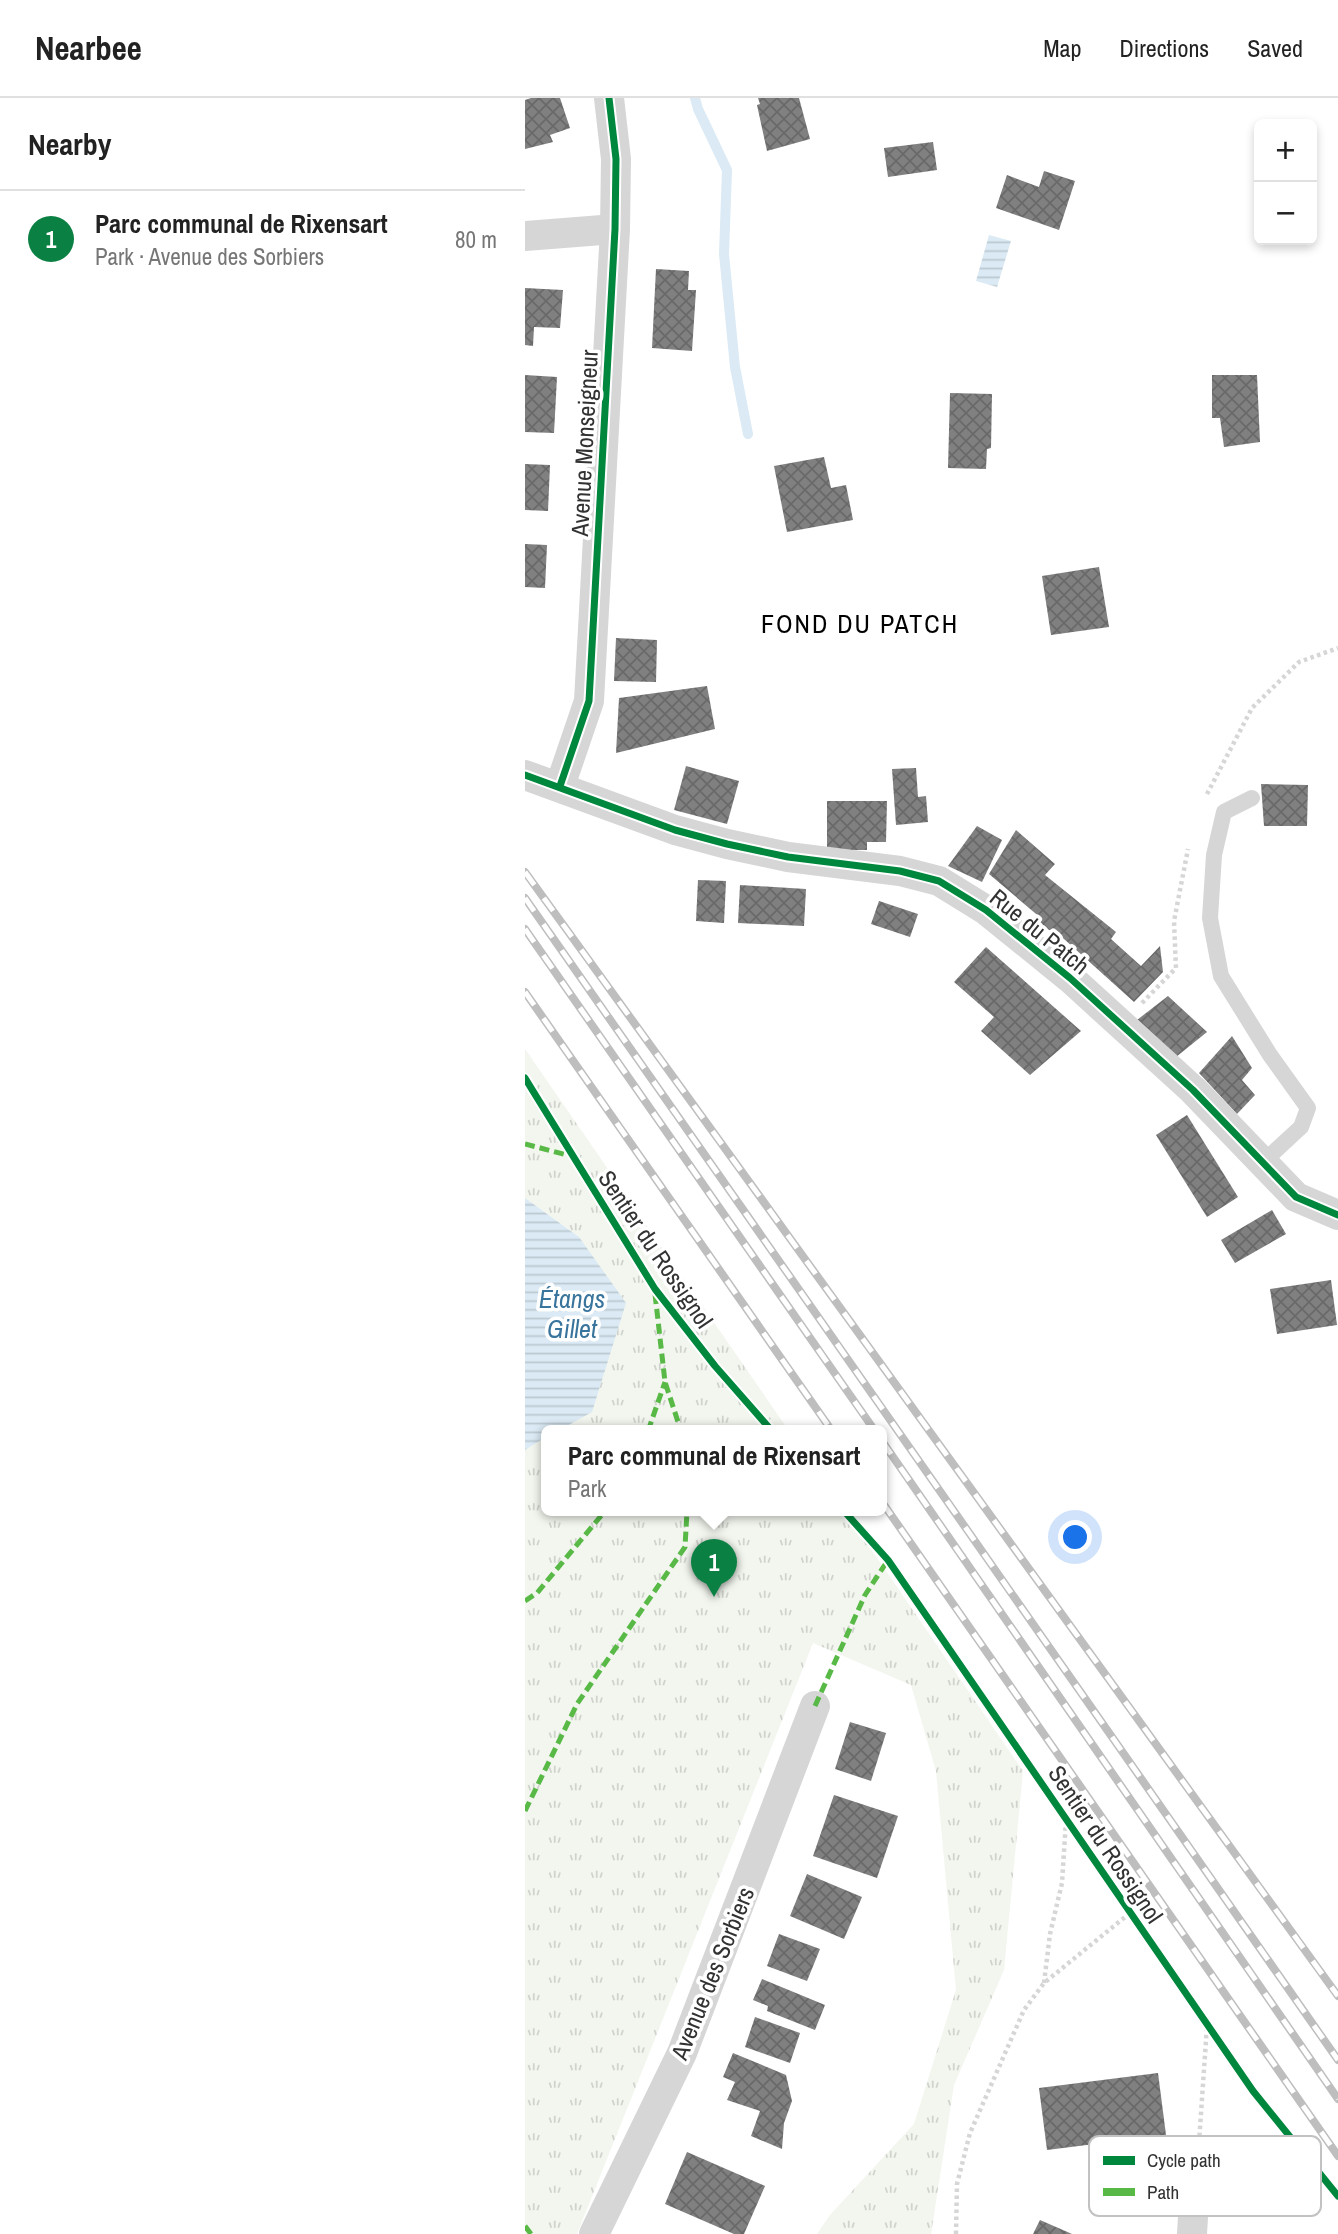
<!DOCTYPE html>
<meta charset="utf-8">
<style>
:root{--surface:#fff;--page:#f6f6f6;--text:#222;--muted:#767676;--line:#e0e0e0;--accent:#0b8043}
body{margin:0;font-family:"Archivo Narrow",sans-serif;background:var(--page);color:var(--text)}
.controls{position:absolute;right:21px;top:21px;display:grid;overflow:hidden;border-radius:10px;box-shadow:0 4px 10px #0003}
.controls button{width:63px;height:63px;display:grid;place-items:center;padding:0;border:0;border-bottom:2px solid var(--line);background:var(--surface);color:var(--text);font:35px sans-serif}
.you{position:absolute;left:551px;top:1440px;width:24px;height:24px;margin:-18px;border:5px solid #fff;border-radius:50%;background:#1a73e8;box-shadow:0 0 0 10px #1a73e833}
.badge{display:grid;place-items:center;width:46px;height:46px;border-radius:50%;background:var(--accent);color:#fff;font-size:23px;font-weight:700}
.pin{position:absolute;translate:-50% -58px;filter:drop-shadow(0 2px 4px #0008)}
.pin::after{content:'';position:absolute;top:37px;width:24px;height:21px;background:inherit;clip-path:polygon(0 0,100% 0,50% 100%)}
.popup{position:absolute;left:16px;top:1327px;width:346px;height:91px;box-sizing:border-box;display:grid;place-content:center;border-radius:10px;background:var(--surface);filter:drop-shadow(0 2px 5px #0005);font-size:23px;white-space:nowrap;color:var(--muted)}
.popup b{font-size:26px;color:var(--text)}
.popup::after{content:'';position:absolute;left:50%;top:100%;margin-left:-14px;border:14px solid transparent;border-top-color:var(--surface)}
.list{margin:0;padding:0;list-style:none}
h2{display:flex;justify-content:space-between;align-items:center;height:91px;margin:0;padding:0 28px;font-size:30px}
h2 small{font-size:23px;font-weight:400;color:var(--muted)}
.list li{display:grid;grid-template-columns:46px 1fr auto;gap:21px;align-items:center;box-sizing:border-box;height:98px;padding:0 28px;border-top:2px solid var(--line)}
.list b{display:block;font-size:26px;white-space:nowrap}
.list p{margin:0;font-size:23px;white-space:nowrap;color:var(--muted)}
.list em{font-size:23px;font-style:normal;color:var(--muted)}
.map{position:relative;flex:none;width:813px;height:2136px;overflow:hidden}
header{display:flex;align-items:center;gap:42px;box-sizing:border-box;height:98px;padding:0 35px;background:var(--surface);border-bottom:2px solid var(--line)}
header strong{font-size:33px}
nav{display:flex;gap:38px;margin-inline-start:auto;font-size:24px}
main{display:flex}
aside{flex:1;background:var(--surface)}
.map>svg:first-child{display:block}
.grass{fill:url(#grass-tufts)}
.water{fill:url(#water-rules)}
.lines{fill:none;stroke-linecap:round;stroke-linejoin:round}
.stream{stroke:#dbeaf4;stroke-width:10}
.building{fill:url(#building-cross-hatch)}
.path{stroke:#d6d6d6;stroke-width:4.5;stroke-dasharray:3.5 3.5;stroke-linecap:butt}
.service{stroke:#d6d6d6;stroke-width:16}
.minor{stroke:#d6d6d6;stroke-width:30}
.rail-casing{stroke:#bebebe;stroke-width:8}
.rail{stroke:#fff;stroke-width:5;stroke-dasharray:16;stroke-linecap:butt}
.quiet{stroke:#58b947;stroke-width:5;stroke-dasharray:10 5;stroke-linecap:butt}
.cycleway-casing{stroke:#fff;stroke-width:11}
.cycleway{stroke:#00873e;stroke-width:7}
.labels{text-anchor:middle;dominant-baseline:central;stroke-width:7;stroke-linejoin:round;paint-order:stroke}
.street-label{font-size:24px;fill:#323232;stroke:#fff}
.neighbourhood-label{font-size:26px;letter-spacing:2px;fill:#000;stroke:#fff}
.water-label{font-size:26px;font-style:italic;fill:#38749c;stroke:#fff}
.key{fill:#fff;stroke:#c2c2c2;stroke-width:2}
.key-label{font-size:19px;fill:#323232}
</style>
<header>
<strong>Nearbee</strong>
<nav><a>Map</a><a>Directions</a><a>Saved</a></nav>
</header>
<main>
<aside>
<h2>Nearby<small></small></h2>
<ul class="list">
<li><span class="badge">1</span><div><b>Parc communal de Rixensart</b><p>Park · Avenue des Sorbiers</p></div><em>80 m</em></li>
</ul>
</aside>
<div class="map">
<svg width="813" height="2136" viewBox="0 0 813 2136">
<defs>
<pattern id="grass-tufts" width="24" height="20" patternUnits="userSpaceOnUse" patternTransform="scale(1.75)"><rect width="24" height="20" fill="#f2f6ee"/><path d="M3 7l-1-3M5 7V3M7 7l1-3M15 17l-1-3M17 17v-4M19 17l1-3" fill="none" stroke="#d0d3cd"/></pattern>
<pattern id="water-rules" width="6" height="5" patternUnits="userSpaceOnUse" patternTransform="scale(1.75)"><rect width="6" height="5" fill="#dbeaf4"/><path d="M0 2.5h6" fill="none" stroke="#bcc9d2"/></pattern>
<pattern id="building-cross-hatch" width="8" height="8" patternUnits="userSpaceOnUse" patternTransform="scale(1.75)"><rect width="8" height="8" fill="#808080"/><path d="M0 0l8 8M0 8l8-8" fill="none" stroke="#696969"/></pattern>
</defs>
<rect width="100%" height="100%" fill="#fff"/>
<g class="grass">
<polygon points="0,951 264,1333 33,1333 67,1313 54,1139 0,1100"/>
<polygon points="21,1339 21,1413 320,1413 498,1673 479,1872 429,1987 406,2136 292,2136 305,2117 389,2026 431,1892 411,1673 386,1587 288,1545 52,2136 0,2136 0,1352"/>
</g>
<g class="water">
<polygon points="464,137 486,143 472,189 451,183"/>
<polygon points="0,1100 54,1139 101,1205 67,1314 33,1333 21,1333 21,1339 0,1352"/>
</g>
<g class="lines">
<polyline class="stream" points="170,0 173,11 202,72 199,156 210,269 223,336"/>
</g>
<g class="building">
<polygon points="6,0 35,0 45,30 25,37 28,44 0,51 0,2"/>
<polygon points="233,0 274,0 285,41 242,53 232,7 235,6"/>
<polygon points="408,44 412,72 363,79 359,50"/>
<polygon points="519,73 550,83 534,132 471,110 482,77 514,89"/>
<polygon points="131,171 164,173 163,192 171,192 167,253 127,250"/>
<polygon points="0,190 38,192 35,230 9,229 8,248 0,247"/>
<polygon points="0,277 32,279 29,335 0,334"/>
<polygon points="687,277 732,277 735,344 699,349 695,320 687,320"/>
<polygon points="425,295 467,296 466,350 462,351 461,371 423,370"/>
<polygon points="299,359 306,390 321,387 328,422 262,434 249,368"/>
<polygon points="0,366 25,367 23,413 0,412"/>
<polygon points="0,446 22,447 20,490 0,489"/>
<polygon points="574,469 584,529 526,537 517,478"/>
<polygon points="91,540 132,542 131,584 89,583"/>
<polygon points="182,588 190,631 91,655 94,600"/>
<polygon points="161,668 214,683 202,726 149,712"/>
<polygon points="391,670 393,699 401,698 403,724 371,727 367,671"/>
<polygon points="736,686 783,687 782,728 739,728"/>
<polygon points="302,703 362,703 361,744 342,744 342,752 302,752"/>
<polygon points="452,728 477,742 457,784 423,768"/>
<polygon points="491,732 530,766 520,777 591,834 586,841 616,868 635,848 638,874 609,904 539,841 513,825 517,821 464,776"/>
<polygon points="173,782 201,783 199,825 171,823"/>
<polygon points="215,787 281,791 279,828 213,825"/>
<polygon points="354,803 393,816 385,839 346,826"/>
<polygon points="461,849 556,933 505,977 456,933 469,919 429,884"/>
<polygon points="643,898 682,934 651,959 612,922"/>
<polygon points="707,938 727,970 717,982 730,997 712,1016 674,975"/>
<polygon points="662,1017 713,1099 682,1119 631,1037"/>
<polygon points="747,1112 761,1136 710,1165 696,1142"/>
<polygon points="806,1182 812,1227 752,1236 745,1191"/>
<polygon points="325,1624 361,1635 346,1683 310,1671"/>
<polygon points="309,1697 373,1718 352,1780 288,1758"/>
<polygon points="282,1776 337,1799 319,1841 265,1818"/>
<polygon points="254,1836 295,1851 282,1883 242,1868"/>
<polygon points="237,1881 300,1907 290,1932 242,1913 243,1908 228,1902"/>
<polygon points="230,1919 275,1935 265,1965 220,1949"/>
<polygon points="208,1955 261,1977 267,2003 259,2025 257,2051 226,2038 235,2013 202,2002 210,1984 198,1979"/>
<polygon points="633,1975 641,2037 522,2052 514,1990"/>
<polygon points="162,2054 240,2088 219,2136 209,2136 140,2106"/>
<polygon points="515,2122 547,2136 508,2136"/>
</g>
<g class="lines">
<g class="path">
<polyline points="682,696 727,610 774,564 813,550"/>
<polyline points="617,905 651,870 649,823 663,751"/>
<polyline points="0,980 130,1191 190,1268 247,1333"/>
<polyline points="319,1413 363,1462 728,1993 813,2098"/>
<polyline points="519,1885 525,1836 537,1785 541,1722"/>
<polyline points="673,2059 682,1928"/>
<polyline points="431,2136 432,2086 445,2035 499,1912 519,1885 605,1815"/>
</g>
<polyline class="service" points="727,700 699,714 689,757 685,820 696,878 745,957 783,1010 776,1029 736,1066"/>
<g class="minor">
<polyline points="0,138 90,131"/>
<polyline points="0,677 150,732 202,746 263,759 375,773 414,783 461,812 545,880 668,992 771,1099 813,1117"/>
<polyline points="35,688 64,603 90,131 91,61 84,0"/>
<polyline points="69,2136 157,1955 290,1608"/>
<polyline points="667,2136 670,2088"/>
</g>
<g class="rail-casing">
<g id="rail">
<polyline points="0,774 813,1898"/>
<polyline points="0,800 813,1962"/>
<polyline points="0,831 350,1333"/>
<polyline points="0,894 307,1333"/>
<polyline points="357,1343 813,2001"/>
<polyline points="357,1404 813,2058"/>
</g>
</g>
<use href="#rail" class="rail"/>
<g class="quiet">
<polyline points="0,1046 46,1058"/>
<polyline points="130,1196 140,1284 156,1333"/>
<polyline points="123,1333 140,1284"/>
<polyline points="0,1503 12,1495 80,1413"/>
<polyline points="290,1608 340,1497 363,1462"/>
<polyline points="0,1713 52,1606 160,1449 162,1413"/>
<polyline points="0,2128 6,2136"/>
</g>
<g class="cycleway-casing">
<g id="cycleway">
<polyline points="0,677 150,732 202,746 263,759 375,773 414,783 461,812 545,880 668,992 771,1099 813,1117"/>
<polyline points="35,688 64,603 90,131 91,61 84,0"/>
<polyline points="0,980 130,1191 190,1268 247,1333"/>
<polyline points="319,1413 363,1462 728,1993 813,2098"/>
</g>
</g>
<use href="#cycleway" class="cycleway"/>
</g>
<g class="labels">
<g class="street-label">
<text transform="translate(59 345) rotate(-87)">Avenue Monseigneur</text>
<text transform="translate(515 833) rotate(39)">Rue du Patch</text>
<text transform="translate(131 1151) rotate(56)">Sentier du Rossignol</text>
<text transform="translate(581 1746) rotate(56)">Sentier du Rossignol</text>
<text transform="translate(187 1875) rotate(-68)">Avenue des Sorbiers</text>
</g>
<g class="neighbourhood-label">
<text x="335" y="525">FOND DU PATCH</text>
</g>
<g class="water-label">
<text x="47" y="1200">Étangs<tspan x="47" dy="30">Gillet</tspan></text>
</g>
</g>
<rect x="564" y="2038" width="232" height="80" rx="10" class="key"/>
<rect x="578" y="2058" width="32" height="9" fill="#00873e"/>
<rect x="578" y="2090" width="32" height="8" fill="#58b947"/>
<g class="key-label">
<text x="622" y="2069">Cycle path</text>
<text x="622" y="2101">Path</text>
</g>
</svg>
<div class="controls">
<button>+</button>
<button>−</button>
</div>
<div class="you"></div>
<div class="pin badge" style="left:189px;top:1499px">1</div>
<div class="popup"><b>Parc communal de Rixensart</b>Park</div>
</div>
</main>
